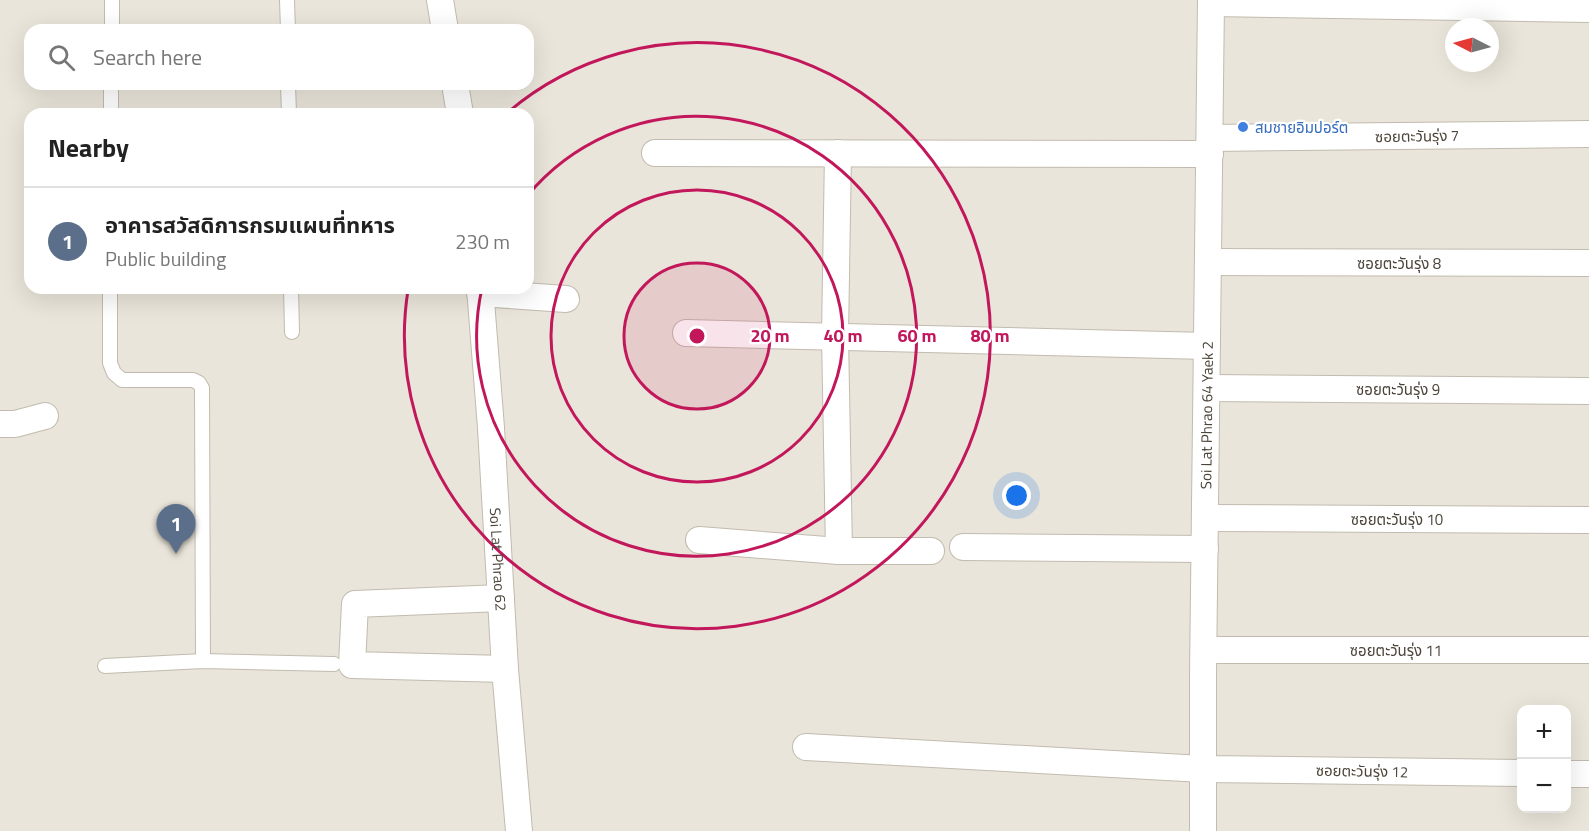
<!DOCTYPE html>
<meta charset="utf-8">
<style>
:root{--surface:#fff;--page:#f6f6f6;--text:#222;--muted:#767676;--line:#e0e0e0;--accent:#ea580c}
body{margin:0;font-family:"Titillium Web","Noto Sans Thai",sans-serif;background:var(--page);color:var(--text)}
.controls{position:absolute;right:18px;bottom:18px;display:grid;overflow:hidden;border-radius:12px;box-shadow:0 6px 24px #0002}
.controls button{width:54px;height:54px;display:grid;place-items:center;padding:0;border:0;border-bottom:2px solid var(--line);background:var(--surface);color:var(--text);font:30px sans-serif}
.compass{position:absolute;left:1445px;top:18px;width:54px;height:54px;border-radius:50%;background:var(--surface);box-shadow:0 6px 24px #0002;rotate:276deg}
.you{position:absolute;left:1017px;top:496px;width:21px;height:21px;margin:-15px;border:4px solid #fff;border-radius:50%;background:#1a73e8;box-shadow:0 0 0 9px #1a73e833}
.badge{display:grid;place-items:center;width:39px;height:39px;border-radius:50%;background:var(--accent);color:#fff;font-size:20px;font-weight:700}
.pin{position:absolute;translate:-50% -50px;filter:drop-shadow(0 2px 3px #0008)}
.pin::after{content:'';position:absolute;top:32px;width:21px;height:18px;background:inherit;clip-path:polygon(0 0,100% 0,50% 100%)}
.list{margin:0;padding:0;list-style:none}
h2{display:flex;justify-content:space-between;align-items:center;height:78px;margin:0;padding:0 24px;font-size:26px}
h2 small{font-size:20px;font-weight:400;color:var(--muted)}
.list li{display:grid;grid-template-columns:39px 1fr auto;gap:18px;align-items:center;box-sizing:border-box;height:108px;padding:0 24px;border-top:2px solid var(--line)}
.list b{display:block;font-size:22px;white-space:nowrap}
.list p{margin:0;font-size:20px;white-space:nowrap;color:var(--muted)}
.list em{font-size:20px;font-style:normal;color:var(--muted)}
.icon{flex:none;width:33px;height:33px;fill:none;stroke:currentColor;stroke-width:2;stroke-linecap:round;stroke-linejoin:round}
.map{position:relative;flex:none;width:1589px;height:831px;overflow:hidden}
.search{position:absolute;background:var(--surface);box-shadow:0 6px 24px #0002;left:24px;top:24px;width:510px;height:66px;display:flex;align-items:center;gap:15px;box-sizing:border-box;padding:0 21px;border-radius:18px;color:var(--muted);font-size:22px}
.panel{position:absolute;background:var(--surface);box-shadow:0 6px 24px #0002;left:24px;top:108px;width:510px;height:186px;border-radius:18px}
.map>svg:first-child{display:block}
.residential{fill:#eae5da;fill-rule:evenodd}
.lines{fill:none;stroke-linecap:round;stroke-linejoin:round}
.service-casing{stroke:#c2bbae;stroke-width:16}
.minor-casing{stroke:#c2bbae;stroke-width:28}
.service{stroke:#fff;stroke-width:14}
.minor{stroke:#fff;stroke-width:26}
.ring{fill:none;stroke:#c2185b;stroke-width:3}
.shop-dot{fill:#3f7fe0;stroke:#fff;stroke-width:2}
.labels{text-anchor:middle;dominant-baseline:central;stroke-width:4.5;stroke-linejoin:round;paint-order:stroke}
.shop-label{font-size:15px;fill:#366cbe;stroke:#fff;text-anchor:start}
.street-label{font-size:15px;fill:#4b4439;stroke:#fff}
.centre{fill:#c2185b;stroke:#fff;stroke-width:3}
.ring-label{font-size:18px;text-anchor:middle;font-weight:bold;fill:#c2185b;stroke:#fff;stroke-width:4.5;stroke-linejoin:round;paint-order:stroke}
</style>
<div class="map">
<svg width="1589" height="831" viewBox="0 0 1589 831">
<rect width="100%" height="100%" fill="#f6f3ec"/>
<path class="residential" d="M0,0h1589v831h-1589zM1454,27h36v36h-36zM30,30h498v54h-498zM30,114h498v174h-498zM1522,710h44v98h-44z"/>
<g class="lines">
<g class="service-casing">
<g id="service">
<polyline points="287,0 288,30"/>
<polyline points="112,30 112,0"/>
<polyline points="288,84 289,114"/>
<polyline points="111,114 111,84"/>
<polyline points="110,288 110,363 114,373 122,380 193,380 199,383 202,388 203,661"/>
<polyline points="291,288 292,332"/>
<polyline points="105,666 203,661 334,664"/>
</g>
</g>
<g class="minor-casing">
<g id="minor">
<polyline points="440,0 445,30"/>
<polyline points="1211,3 1589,9"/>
<polyline points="455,84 460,114"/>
<polyline points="1210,138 1589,134"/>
<polyline points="655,153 1210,154"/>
<polyline points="838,153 835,336 839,551"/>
<polyline points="1208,262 1589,263"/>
<path id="s1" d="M480,288l11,140 14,241 14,162"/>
<polyline points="480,293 566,299"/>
<polyline points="686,333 1207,346"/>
<polyline points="1207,388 1589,391"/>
<polyline points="0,424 15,424 45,416"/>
<polyline points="1205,518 1589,520"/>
<polyline points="699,540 839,551 931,551"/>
<polyline points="963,547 1205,549"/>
<polyline points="501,598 355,604 352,665 505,669"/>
<polyline points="1204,650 1589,650"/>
<polyline points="806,747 1203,769 1522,773"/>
<polyline points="1566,774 1589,774"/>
<path id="s2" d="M1203,831v-156l8,-675"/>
</g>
</g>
<use href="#service" class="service"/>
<use href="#minor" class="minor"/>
</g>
<circle cx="697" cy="336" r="73" fill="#c2185b" fill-opacity=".12"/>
<g class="ring">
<circle cx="697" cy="336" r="73"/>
<circle cx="697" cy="336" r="146"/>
<path d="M528 195A220 220 0 1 1 482 288"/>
<path d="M507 113A293 293 0 1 1 408 290"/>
</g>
<circle class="shop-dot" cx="1243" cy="127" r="6"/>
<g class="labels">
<g class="shop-label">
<text x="1255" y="127">สมชายอิมปอร์ต</text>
</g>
<g class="street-label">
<text transform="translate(1417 136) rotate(-1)">ซอยตะวันรุ่ง 7</text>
<text x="1399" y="263">ซอยตะวันรุ่ง 8</text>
<text x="1398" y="389">ซอยตะวันรุ่ง 9</text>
<text stroke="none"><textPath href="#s2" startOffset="416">Soi Lat Phrao 64 Yaek 2</textPath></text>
<text x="1397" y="519">ซอยตะวันรุ่ง 10</text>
<text stroke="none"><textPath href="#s1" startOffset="272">Soi Lat Phrao 62</textPath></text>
<text x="1396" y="650">ซอยตะวันรุ่ง 11</text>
<text transform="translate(1362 771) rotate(1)">ซอยตะวันรุ่ง 12</text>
</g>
</g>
<circle cx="697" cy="336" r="9" class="centre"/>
<g class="ring-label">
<text x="770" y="342">20 m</text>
<text x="843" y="342">40 m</text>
<text x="917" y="342">60 m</text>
<text x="990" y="342">80 m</text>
</g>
</svg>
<div class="controls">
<button>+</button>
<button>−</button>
</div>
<svg class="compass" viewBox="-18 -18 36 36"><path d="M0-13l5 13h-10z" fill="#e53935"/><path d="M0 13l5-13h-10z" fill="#767676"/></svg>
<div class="you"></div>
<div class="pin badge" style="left:176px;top:554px;background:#5c6f8a">1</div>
<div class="search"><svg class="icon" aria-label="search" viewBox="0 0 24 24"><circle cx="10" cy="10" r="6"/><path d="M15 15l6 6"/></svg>Search here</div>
<section class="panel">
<h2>Nearby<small></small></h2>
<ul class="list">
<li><span class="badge" style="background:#5c6f8a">1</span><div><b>อาคารสวัสดิการกรมแผนที่ทหาร</b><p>Public building</p></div><em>230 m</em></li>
</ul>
</section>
</div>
